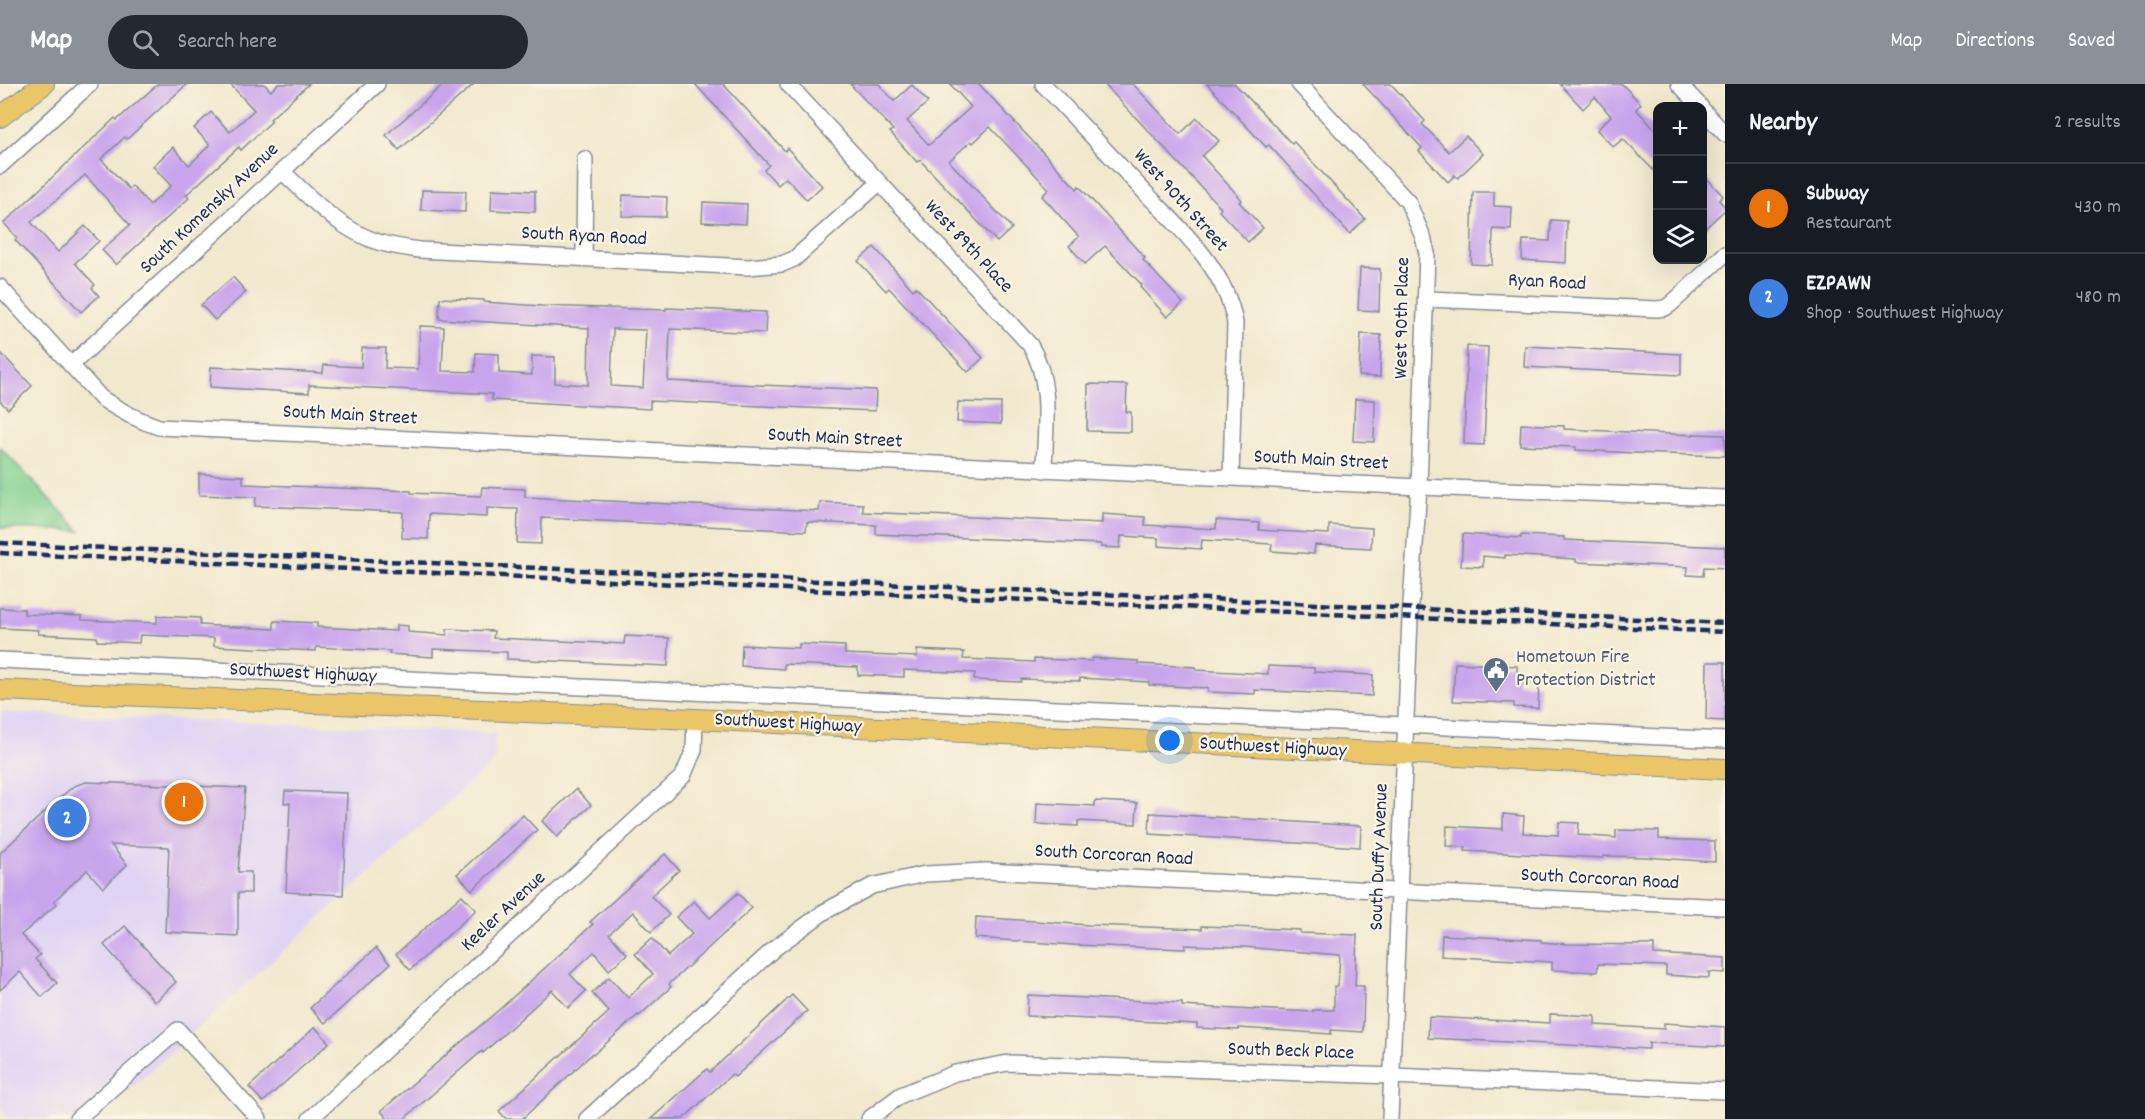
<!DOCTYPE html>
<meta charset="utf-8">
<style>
:root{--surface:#171b24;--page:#242831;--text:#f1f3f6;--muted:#9ea1a6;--line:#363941;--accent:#8c9099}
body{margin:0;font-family:Dekko,sans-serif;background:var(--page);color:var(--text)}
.controls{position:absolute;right:18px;top:18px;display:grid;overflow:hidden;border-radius:12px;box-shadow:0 6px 24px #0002}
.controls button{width:54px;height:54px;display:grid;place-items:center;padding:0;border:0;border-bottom:2px solid var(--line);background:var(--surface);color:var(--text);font:30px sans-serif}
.you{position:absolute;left:1170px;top:657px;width:21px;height:21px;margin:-15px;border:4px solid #fff;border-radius:50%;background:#1a73e8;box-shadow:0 0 0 9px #1a73e833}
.badge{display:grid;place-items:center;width:39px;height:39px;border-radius:50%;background:var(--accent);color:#fff;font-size:20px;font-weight:700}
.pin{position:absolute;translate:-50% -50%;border:3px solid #fff;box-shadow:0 2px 6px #0006}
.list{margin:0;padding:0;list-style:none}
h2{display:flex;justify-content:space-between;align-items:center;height:78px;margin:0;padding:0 24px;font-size:26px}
h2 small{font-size:20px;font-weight:400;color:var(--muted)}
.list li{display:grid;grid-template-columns:39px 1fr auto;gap:18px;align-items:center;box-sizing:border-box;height:90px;padding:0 24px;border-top:2px solid var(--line)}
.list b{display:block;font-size:22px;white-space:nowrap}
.list p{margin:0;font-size:20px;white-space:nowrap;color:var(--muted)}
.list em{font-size:20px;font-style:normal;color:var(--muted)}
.icon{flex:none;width:33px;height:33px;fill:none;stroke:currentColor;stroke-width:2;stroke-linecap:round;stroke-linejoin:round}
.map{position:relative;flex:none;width:1725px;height:1035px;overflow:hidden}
header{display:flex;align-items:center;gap:36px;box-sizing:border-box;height:84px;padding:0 30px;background:var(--accent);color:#fff}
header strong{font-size:28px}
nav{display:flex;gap:33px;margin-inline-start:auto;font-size:21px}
.search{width:420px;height:54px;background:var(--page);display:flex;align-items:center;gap:15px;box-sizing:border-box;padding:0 21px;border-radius:33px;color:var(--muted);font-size:22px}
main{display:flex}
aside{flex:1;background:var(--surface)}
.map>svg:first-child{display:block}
.built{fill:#e0d4f4}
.green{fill:#82d08f;stroke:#4e8076;stroke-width:1.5}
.building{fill:#c8a4ed;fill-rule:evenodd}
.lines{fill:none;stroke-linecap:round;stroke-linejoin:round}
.minor-casing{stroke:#868c96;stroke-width:18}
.major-casing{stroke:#868c96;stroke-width:22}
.minor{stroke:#fff;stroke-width:15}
.major{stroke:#ebc669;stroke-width:20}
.rail{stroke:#1b2f5e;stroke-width:4.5;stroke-dasharray:9 4.5;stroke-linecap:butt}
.labels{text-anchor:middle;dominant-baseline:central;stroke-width:4.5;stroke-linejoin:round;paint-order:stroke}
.street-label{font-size:20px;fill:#1b2f5e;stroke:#fcf5e5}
.service-label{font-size:20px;fill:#4e5e75;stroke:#fcf5e5;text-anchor:start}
</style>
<header>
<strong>Map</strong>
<div class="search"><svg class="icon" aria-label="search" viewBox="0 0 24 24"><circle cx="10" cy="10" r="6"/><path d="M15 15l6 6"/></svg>Search here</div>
<nav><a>Map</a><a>Directions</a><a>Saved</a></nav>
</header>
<main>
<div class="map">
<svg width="1725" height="1035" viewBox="0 0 1725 1035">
<rect width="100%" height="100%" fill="#fcf5e5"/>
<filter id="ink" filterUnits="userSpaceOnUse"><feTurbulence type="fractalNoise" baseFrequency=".0167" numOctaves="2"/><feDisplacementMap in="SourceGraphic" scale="12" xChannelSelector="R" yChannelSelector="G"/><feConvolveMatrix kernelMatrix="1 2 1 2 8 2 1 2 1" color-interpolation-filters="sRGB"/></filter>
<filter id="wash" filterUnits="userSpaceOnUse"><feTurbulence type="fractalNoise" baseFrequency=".008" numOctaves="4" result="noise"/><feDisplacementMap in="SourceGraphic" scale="24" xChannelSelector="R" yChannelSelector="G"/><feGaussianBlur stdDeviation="1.35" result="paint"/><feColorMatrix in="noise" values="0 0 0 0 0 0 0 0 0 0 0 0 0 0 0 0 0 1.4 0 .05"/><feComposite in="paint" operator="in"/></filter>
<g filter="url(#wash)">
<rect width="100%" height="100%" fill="#f1e9cd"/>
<polygon class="built" points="0,628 495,649 495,676 97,1035 9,1035 0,1025"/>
<polygon class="green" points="0,363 80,447 0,444"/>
<g id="blocks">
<g class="building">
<polygon points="158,0 187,0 127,55 125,53 101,75 129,105 132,102 150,121 171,102 153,82 173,63 189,81 210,61 194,44 211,28 230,48 254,26 230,0 264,0 271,7 278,0 309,0 270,35 272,37 241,66 239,63 186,111 189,114 116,181 102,166 130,141 85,91 31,138 58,168 85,142 99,157 75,179 95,201 92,204 99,212 81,228 15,156 17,154 4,139 115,34 117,36"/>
<polygon points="444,0 474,0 399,66 386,51"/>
<polygon points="695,0 723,0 785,67 787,64 822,102 807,116 786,94 778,101 764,86 769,81"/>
<polygon points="850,0 879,0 894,17 912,1 928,18 907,37 929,61 971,23 950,0 979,0 1077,105 1079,102 1145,174 1143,176 1183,219 1167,233 1140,203 1142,201 1105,162 1085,180 1069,162 1079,153 1042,112 1049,105 990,43 973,59 971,57 949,77 1012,144 997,158 920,76 917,78 890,48 893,46"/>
<polygon points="1104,0 1133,0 1180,50 1197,34 1219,57 1202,72 1242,116 1239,118 1263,144 1248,158 1219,127 1221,124"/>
<polygon points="1207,0 1235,0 1292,60 1294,58 1365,135 1350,150 1269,61 1266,63"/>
<polygon points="1363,0 1391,0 1425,37 1422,40 1449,68 1466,52 1483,70 1458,94 1455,91 1448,98 1419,67 1422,64"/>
<polygon points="1560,0 1622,0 1641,20 1636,25 1658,49 1658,91 1623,55 1613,63 1597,46 1611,32 1595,13 1583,25"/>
<polygon points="1702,89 1723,112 1719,116 1725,123 1725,126 1702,147"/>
<polygon points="492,105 535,107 535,128 491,126"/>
<polygon points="422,106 466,107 465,128 421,126"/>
<polygon points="1473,108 1494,108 1494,122 1512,123 1511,146 1493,145 1492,181 1471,180"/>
<polygon points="623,111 667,113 666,133 622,132"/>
<polygon points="703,118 747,120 746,140 702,138"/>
<polygon points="1551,136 1567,137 1566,179 1522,176 1523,156 1550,157"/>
<polygon points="874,163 913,206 916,203 983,274 968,288 889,204 886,207 858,177"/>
<polygon points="1360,184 1380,185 1379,227 1358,226"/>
<polygon points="233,193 246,208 215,236 201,221"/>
<path d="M440,214l44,2v2l58,4 124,4v-2l100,4 -1,21 -95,-4 -2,52 208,9 -1,21 -225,-10v8l-158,-9v-6l-57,-3 -126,-6v8l-99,-6 1,-20 112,6 1,-8 37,2 1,-19h24l-1,20 33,1 2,-43 24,1 -2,44 33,1 1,-19 23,1v19l33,2v-19l23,1v26l33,2 1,-57 -150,-9zM613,245l33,1 -3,58 -32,-2z"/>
<polygon points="1361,250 1381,251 1380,293 1359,292"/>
<polygon points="1467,262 1488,263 1484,361 1464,360"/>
<polygon points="1525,262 1681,270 1681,291 1524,283"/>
<polygon points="0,268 32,302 8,325 0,317"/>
<polygon points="1088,300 1127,301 1126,328 1131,328 1131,348 1087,347"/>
<polygon points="1355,315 1375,316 1374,358 1353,357"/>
<polygon points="958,318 1001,319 1001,340 957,338"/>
<polygon points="1521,340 1564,342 1564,345 1693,351 1693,350 1725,351 1725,372 1634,369 1576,366 1576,363 1520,361"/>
<polygon points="199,390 243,392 243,400 411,407 411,409 481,412 482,403 525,405 525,413 819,427 820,418 863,420 863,428 1102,439 1102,430 1145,433 1145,441 1216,445 1216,436 1259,439 1259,446 1329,450 1329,441 1372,444 1371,464 1315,461 1314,470 1271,467 1272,460 1202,456 1201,465 1158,462 1158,454 1121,452 1120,464 1101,463 1101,460 876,450 876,441 807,438 806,447 542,434 541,460 517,459 518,425 487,424 487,433 429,430 428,455 402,454 403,428 255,422 256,413 199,411"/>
<polygon points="1463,450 1521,454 1521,451 1564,453 1564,456 1725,463 1725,484 1704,483 1703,492 1687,491 1688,483 1576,478 1576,475 1505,471 1505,474 1483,472 1483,483 1461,482"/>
<polygon points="0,524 24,525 24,530 82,532 82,536 157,539 157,532 200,534 200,541 274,545 274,537 317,539 317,543 396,547 396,541 408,542 408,548 447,551 447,545 494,547 493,554 624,560 625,552 669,554 668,582 507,575 507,568 433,565 433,573 389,570 390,567 316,563 316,567 214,562 214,554 140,551 139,559 97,557 97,553 38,550 39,546 0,544"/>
<polygon points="799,560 845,562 845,570 917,573 917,566 964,568 963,575 1034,578 1034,575 1092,577 1092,574 1138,577 1138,580 1196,583 1196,586 1268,590 1268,582 1314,584 1314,588 1373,591 1372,612 1255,606 1255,610 1208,608 1208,604 1149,601 1149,598 1080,594 1080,597 1021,595 1021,598 974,596 975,589 904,586 904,593 858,591 858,583 784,580 784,585 741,582 742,561 799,564"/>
<polygon points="1707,578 1725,578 1725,637 1706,636"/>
<polygon points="1455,579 1517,582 1517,599 1539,600 1538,624 1514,623 1514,619 1453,617"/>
<polygon points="86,698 245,704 238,788 251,788 251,809 238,809 238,852 165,848 169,763 111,761 127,781 103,804 87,786 54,817 57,820 21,851 40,871 35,875 57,899 42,913 20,888 0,906 0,769 63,711 74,702"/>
<polygon points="576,705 591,721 557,753 542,737"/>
<polygon points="285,707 347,709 343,811 286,808 290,719 284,719"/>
<polygon points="1095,717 1137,719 1136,740 1078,737 1078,742 1036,740 1037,719 1095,722"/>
<polygon points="1150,729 1361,742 1360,763 1149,750"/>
<polygon points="1503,730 1524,732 1523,749 1558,751 1559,738 1579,739 1578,751 1616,754 1616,746 1659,747 1659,755 1715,757 1715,778 1645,773 1603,772 1603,774 1465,767 1466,763 1446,762 1447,742 1503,745"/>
<polygon points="523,731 537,746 472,806 457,790"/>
<polygon points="665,770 679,786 651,812 669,831 651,848 633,828 609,850 627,870 609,886 594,868 570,890 586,907 568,924 552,906 483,969 482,967 404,1035 388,1035 381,1027 501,924 593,840 590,838"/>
<polygon points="738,809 752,824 669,900 671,903 639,932 638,931 594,970 593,969 522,1035 506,1035 499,1027 609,928 592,909 609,893 628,914 653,890 635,870 652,854 668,872 692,850 676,833 694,817 710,834"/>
<polygon points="462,811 476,826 410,886 396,870"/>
<polygon points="976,833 1089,841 1202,845 1202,842 1258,844 1300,846 1300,849 1357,851 1355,902 1364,902 1363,948 1331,946 1331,950 1239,944 1239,946 1197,944 1197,940 1027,932 1028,911 1182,919 1182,922 1254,926 1254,925 1313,928 1313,926 1334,926 1334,902 1338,902 1340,871 1243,863 1185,861 1185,865 1074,861 975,854"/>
<polygon points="125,842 176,898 155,918 104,861"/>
<polygon points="1442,851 1541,856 1541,858 1568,860 1654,861 1654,870 1725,874 1725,889 1709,888 1709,894 1666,891 1666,882 1598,880 1597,888 1552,886 1552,878 1441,872"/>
<polygon points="376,864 390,880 325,939 310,924"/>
<polygon points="792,911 807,927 735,993 732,990 683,1035 651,1035 707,985 710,988"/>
<polygon points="1550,930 1595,932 1595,941 1664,945 1664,939 1725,943 1725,963 1649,959 1649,965 1428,954 1429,933 1550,939"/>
<polygon points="315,943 329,959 263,1018 249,1003"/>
</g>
</g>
</g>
<g filter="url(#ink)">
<use href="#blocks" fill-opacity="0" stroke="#868c96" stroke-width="1.5"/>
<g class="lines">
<g class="minor-casing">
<g id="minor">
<path d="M788,0l242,261c23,37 15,83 14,125"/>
<path d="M1043,0c31,33 63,67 94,100 39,41 88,81 98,139l-4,154"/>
<polyline points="1299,0 1408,118 1423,153 1427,169 1419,403 1410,534 1390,1035"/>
<polyline points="1679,0 1700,22"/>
<polyline points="1702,25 1725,50"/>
<polyline points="0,82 90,0"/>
<path d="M282,87c29,28 57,58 96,71 13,4 27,6 41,8l329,17 34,-3 12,-5 85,-76"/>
<polyline points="584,174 585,75"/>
<path d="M0,203l101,111c19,13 36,22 58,29l1260,60 306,11"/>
<polyline points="1427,215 1657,225 1665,224 1671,220 1725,170"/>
<polyline points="71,281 377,0"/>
<polyline points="0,576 1725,656"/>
<polyline points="77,1035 178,946 259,1035"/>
<polyline points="310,1035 683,692 694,666 695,635"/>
<polyline points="587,1035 775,864 824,828 872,802 925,790 986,787 1725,823"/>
<polyline points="869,1035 901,1011 955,989 1008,979 1393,992 1725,1007"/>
</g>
</g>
<g class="major-casing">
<g id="major">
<polyline points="0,33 44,0"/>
<polyline points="0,606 695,635 1725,685"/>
</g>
</g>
<use href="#minor" class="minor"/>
<use href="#major" class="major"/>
<g class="rail">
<polyline points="0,459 1725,539"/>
<polyline points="0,469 1725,548"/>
</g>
</g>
</g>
<defs>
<g id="civic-pin" transform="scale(1.35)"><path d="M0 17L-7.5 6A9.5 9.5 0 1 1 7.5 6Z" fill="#5c6f8a" stroke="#fcf5e5"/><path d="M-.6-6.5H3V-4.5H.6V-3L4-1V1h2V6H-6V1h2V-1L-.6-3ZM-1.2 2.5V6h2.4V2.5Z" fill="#fff"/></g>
</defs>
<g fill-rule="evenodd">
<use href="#civic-pin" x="1496" y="586"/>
</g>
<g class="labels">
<g class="street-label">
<text transform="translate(1180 117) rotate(48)">West 90th Street</text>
<text transform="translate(210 125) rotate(-43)">South Komensky Avenue</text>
<text transform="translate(584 153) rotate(3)">South Ryan Road</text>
<text transform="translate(968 163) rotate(47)">West 89th Place</text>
<text transform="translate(1547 199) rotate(3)">Ryan Road</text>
<text transform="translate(1403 234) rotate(-89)">West 90th Place</text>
<text transform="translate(350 332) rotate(3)">South Main Street</text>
<text transform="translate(835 355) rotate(3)">South Main Street</text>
<text transform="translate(1321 377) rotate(3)">South Main Street</text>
<text transform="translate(303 590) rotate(3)">Southwest Highway</text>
<text transform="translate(788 640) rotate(3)">Southwest Highway</text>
<text transform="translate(1273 664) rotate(3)">Southwest Highway</text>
<text transform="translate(1114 772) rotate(3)">South Corcoran Road</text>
<text transform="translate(1380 773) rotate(-88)">South Duffy Avenue</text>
<text transform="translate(1600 796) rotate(3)">South Corcoran Road</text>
<text transform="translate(504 828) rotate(-43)">Keeler Avenue</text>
<text transform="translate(1291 968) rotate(2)">South Beck Place</text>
</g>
<g class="service-label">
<text x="1516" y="574">Hometown Fire<tspan x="1516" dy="23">Protection District</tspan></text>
</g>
</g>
</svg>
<div class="controls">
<button>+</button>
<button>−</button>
<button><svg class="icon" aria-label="layers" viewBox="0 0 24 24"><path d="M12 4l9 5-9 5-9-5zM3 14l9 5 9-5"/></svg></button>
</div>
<div class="you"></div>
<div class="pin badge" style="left:184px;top:718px;background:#e8710a">1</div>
<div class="pin badge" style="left:67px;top:734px;background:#3f7fe0">2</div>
</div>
<aside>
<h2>Nearby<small>2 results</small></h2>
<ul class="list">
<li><span class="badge" style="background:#e8710a">1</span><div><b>Subway</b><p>Restaurant</p></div><em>430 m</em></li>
<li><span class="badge" style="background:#3f7fe0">2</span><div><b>EZPAWN</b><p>Shop · Southwest Highway</p></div><em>480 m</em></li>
</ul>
</aside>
</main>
